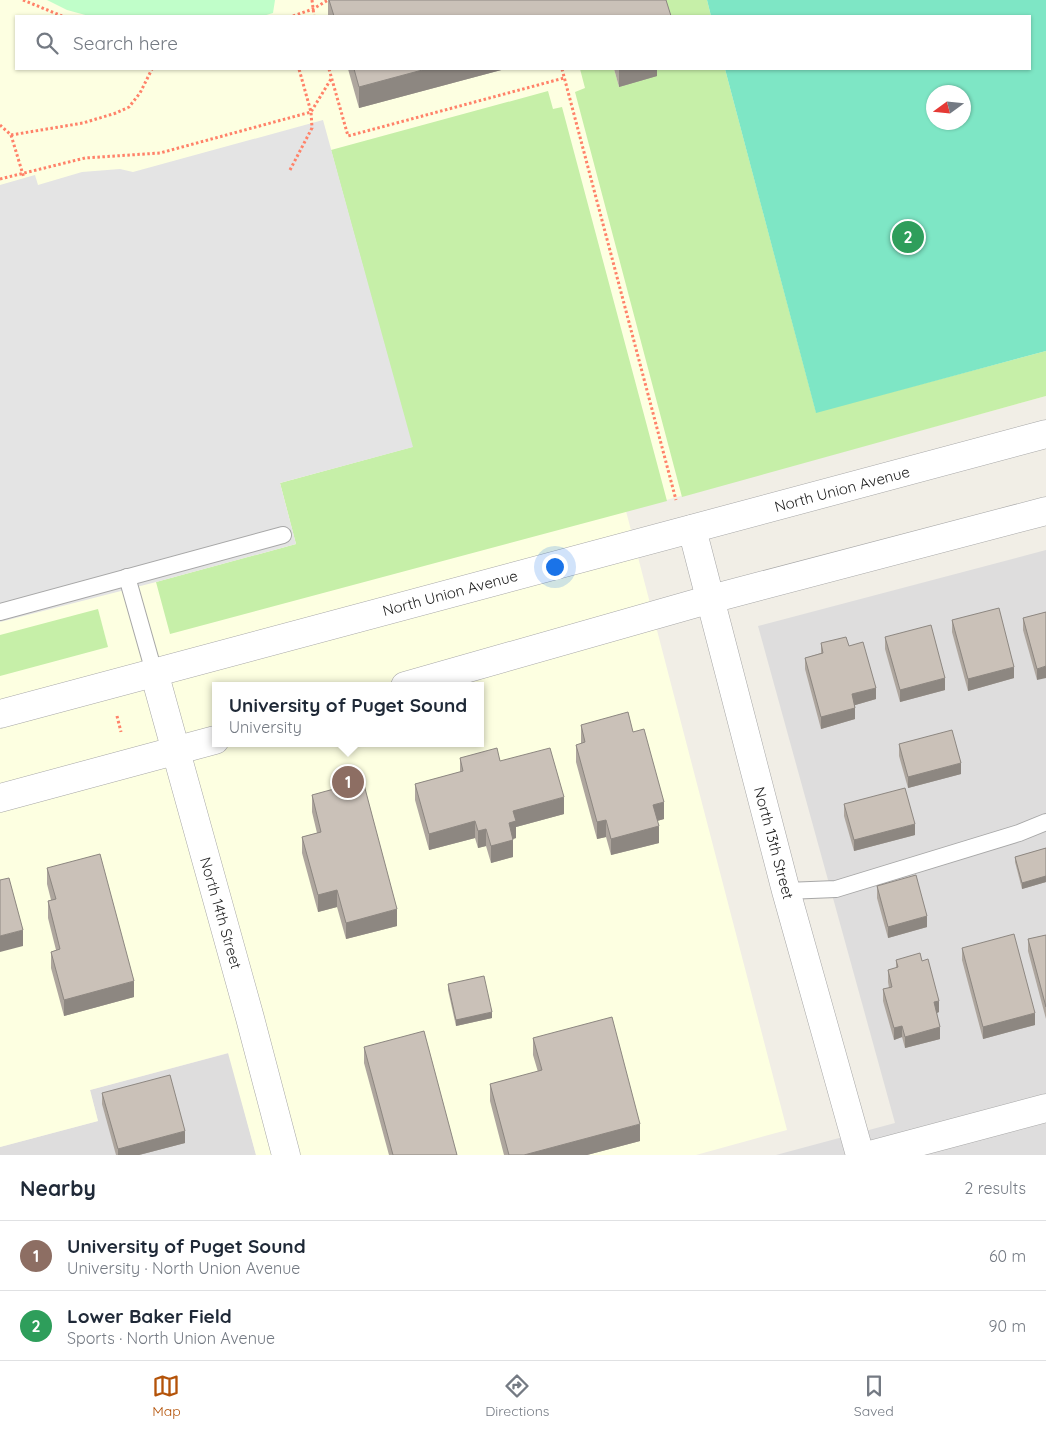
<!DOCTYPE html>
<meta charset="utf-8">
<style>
:root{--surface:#fff;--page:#f2f2f3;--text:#1f2937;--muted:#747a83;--line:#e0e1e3;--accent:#b45309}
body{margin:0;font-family:Quicksand,sans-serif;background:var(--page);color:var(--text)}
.compass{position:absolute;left:926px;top:85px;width:45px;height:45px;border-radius:50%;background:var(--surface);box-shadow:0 1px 4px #0004;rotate:255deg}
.you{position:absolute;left:554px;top:566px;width:18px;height:18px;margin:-12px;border:4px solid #fff;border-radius:50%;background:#1a73e8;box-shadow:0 0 0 8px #1a73e833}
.badge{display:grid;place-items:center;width:32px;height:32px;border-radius:50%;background:var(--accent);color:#fff;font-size:16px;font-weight:700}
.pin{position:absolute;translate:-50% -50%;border:2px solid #fff;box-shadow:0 1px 5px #0006}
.popup{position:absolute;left:212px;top:682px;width:272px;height:65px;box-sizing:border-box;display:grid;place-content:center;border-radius:0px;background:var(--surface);filter:drop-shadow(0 1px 4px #0005);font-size:16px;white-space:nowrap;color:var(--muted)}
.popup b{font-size:19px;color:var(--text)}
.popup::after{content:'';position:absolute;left:50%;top:100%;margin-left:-10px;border:10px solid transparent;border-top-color:var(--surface)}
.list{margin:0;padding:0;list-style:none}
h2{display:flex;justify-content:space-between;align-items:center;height:65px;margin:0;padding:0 20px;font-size:21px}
h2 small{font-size:16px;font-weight:400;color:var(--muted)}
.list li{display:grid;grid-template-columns:32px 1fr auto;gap:15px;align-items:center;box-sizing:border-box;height:70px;padding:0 20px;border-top:1px solid var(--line)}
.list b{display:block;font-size:19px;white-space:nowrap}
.list p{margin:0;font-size:16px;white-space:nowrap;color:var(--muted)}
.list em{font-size:16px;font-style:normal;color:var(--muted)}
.icon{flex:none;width:28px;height:28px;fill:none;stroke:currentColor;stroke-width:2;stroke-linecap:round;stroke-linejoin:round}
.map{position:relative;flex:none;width:1046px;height:1155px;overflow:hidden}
.search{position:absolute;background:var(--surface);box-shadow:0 1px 4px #0004;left:15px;right:15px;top:15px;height:55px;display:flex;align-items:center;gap:12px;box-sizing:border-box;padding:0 18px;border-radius:0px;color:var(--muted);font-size:19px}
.sheet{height:205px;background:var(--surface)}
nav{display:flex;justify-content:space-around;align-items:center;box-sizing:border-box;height:70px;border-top:1px solid var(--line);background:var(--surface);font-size:14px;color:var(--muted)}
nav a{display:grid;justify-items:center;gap:2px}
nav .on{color:var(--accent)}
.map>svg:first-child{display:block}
.residential{fill:#dedddd}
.education{fill:#fdffe1;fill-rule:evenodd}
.grass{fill:#c6efa8}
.park{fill:#c0fec9}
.pitch{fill:#7ee6c5;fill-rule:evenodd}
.parking{fill:#e4e4e4}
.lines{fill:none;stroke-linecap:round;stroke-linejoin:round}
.service-casing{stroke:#a7a7a7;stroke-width:18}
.minor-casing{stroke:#a7a7a7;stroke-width:29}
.tertiary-casing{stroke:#a7a7a7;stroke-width:29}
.path{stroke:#ff8269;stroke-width:3;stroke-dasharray:2.5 2.5;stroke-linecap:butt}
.service{stroke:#fff;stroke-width:16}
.minor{stroke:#fff;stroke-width:28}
.tertiary{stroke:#fff;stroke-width:28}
.wall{fill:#aea69e}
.shaded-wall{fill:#8d8781}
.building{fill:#cac1b8;stroke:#8d8781}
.labels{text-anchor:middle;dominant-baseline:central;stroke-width:5;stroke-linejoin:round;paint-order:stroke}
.street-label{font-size:15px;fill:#202020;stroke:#fff}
</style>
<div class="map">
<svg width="1046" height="1155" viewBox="0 0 1046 1155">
<rect width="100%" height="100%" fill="#f1eee6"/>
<g class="residential">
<polygon points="1046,550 1046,1155 776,1155 895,1123 758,626"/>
<polygon points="229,1053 256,1155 0,1155 0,1147 98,1121 90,1090"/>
</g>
<path class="education" d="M0,0h1046v396l-420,115 161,619 -91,25h-440l-28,-102 -138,37 8,31 -98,26zM16,16h1014v53h-1014zM934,92h30v30h-30zM215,686h265v57h-265z"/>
<g class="grass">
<polygon points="661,0 707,0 711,16 665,16"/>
<polygon points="580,69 614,69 619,87 655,69 725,69 816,412 1046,351 1046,396 682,497 575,92 585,88"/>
<polygon points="548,91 553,109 562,107 667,501 170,634 156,582 296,544 280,483 412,447 331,150"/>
<polygon points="98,609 108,647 0,676 0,635"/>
</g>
<polygon class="park" points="47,0 275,0 273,13 263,16 89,16 67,10"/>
<path class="pitch" d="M707,0h339v351l-230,62 -91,-344h305v-53h-319zM964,92v30h-30v-30z"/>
<polygon class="parking" points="323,120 413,447 280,483 296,544 156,582 0,622 0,185 35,175 38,185 82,172 120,169 133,172"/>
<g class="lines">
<g class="service-casing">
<g id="service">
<polyline points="127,577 154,672"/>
<polyline points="0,612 283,535"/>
<polyline points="786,891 836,889 1019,833 1046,822"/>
</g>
</g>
<g class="minor-casing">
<g id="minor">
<polyline points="692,529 786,891 860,1155"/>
<polyline points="154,672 250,1018 286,1155"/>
<polyline points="870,1155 1046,1108"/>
</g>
</g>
<g class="tertiary-casing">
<g id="tertiary">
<polyline points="405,686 711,599 1046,511"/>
<polyline points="0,714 1046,434"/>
<polyline points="0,798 215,740"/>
</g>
</g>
<g class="path">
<polyline points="23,0 62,16"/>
<polyline points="312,0 314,16"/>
<polyline points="293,16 313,9 328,0"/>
<polyline points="329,69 348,136 564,78"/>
<polyline points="562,69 676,500"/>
<polyline points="0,125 11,135 24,178"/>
<polyline points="11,135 83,123 116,113 129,107 140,93 152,69"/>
<polyline points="290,170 312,128 311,112 299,69"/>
<polyline points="0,179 85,158 160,153 311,112 331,79"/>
<polyline points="117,716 121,732"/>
</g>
<use href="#service" class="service"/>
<use href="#minor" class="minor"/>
<use href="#tertiary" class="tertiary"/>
</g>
<g class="wall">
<polygon points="328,0 666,0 671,16 328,16"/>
<polygon points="348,69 505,69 359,108"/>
<polygon points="614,69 657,69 657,76 619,87"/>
<polygon points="1046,612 1037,680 1023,630 1023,618"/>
<polygon points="952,620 1014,678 968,691 952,632"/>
<polygon points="885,637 945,690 900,702 885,649"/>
<polygon points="821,643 849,646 876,699 855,705 855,719 821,729 805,669 805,658 821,653"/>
<polygon points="581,725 633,732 664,819 657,821 659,843 611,855 606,837 597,839 576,762 576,745 581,744"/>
<polygon points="899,744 961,774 908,788 899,756"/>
<polygon points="460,758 500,761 564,814 516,827 516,838 513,839 513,857 491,863 486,846 478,848 475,838 429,850 415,800 415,784 460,772"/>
<polygon points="312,795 397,926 346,939 337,907 318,912 302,853 302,837 317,833 312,812"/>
<polygon points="844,804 915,835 854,851 844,816"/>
<polygon points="1046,848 1046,882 1022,889 1015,862 1015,857"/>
<polygon points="47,868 134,997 64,1016 51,968 51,952 56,950 48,918 48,901 51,900 47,884"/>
<polygon points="877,886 927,927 888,938 877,898"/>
<polygon points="1046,935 1046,1019 1028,951 1028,939"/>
<polygon points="962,948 1035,1025 983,1039 962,960"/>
<polygon points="896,960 922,961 939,1012 937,1013 940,1039 905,1048 902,1037 894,1040 883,1001 883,989 889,988 888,982 888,970 896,968"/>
<polygon points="448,984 492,1018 456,1026 448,990"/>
<polygon points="533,1038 640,1141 587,1155 504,1155 490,1101 490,1084 538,1072 533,1055"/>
<polygon points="364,1047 457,1155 389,1155 364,1063"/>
<polygon points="102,1093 185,1143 139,1155 116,1155 102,1104"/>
</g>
<g class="shaded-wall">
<polygon points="426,69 505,69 359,108 359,87"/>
<polygon points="619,69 657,69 657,76 619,87"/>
<polygon points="1046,666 1046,678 1037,680 1037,669"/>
<polygon points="1014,667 1014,678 968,691 968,679"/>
<polygon points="945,678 945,690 900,702 900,690"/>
<polygon points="876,688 876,699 852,706 852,694"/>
<polygon points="855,708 855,719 821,729 821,717"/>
<polygon points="961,763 961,774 908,788 908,777"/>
<polygon points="564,797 564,814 516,827 516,838 509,840 509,823 513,811"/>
<polygon points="664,802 664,819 653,822 653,805"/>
<polygon points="606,820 606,837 597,839 597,822"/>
<polygon points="475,821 475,838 429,850 429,834"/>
<polygon points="915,824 915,835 854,851 854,840"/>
<polygon points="659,826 659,843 611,855 611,839"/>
<polygon points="486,829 486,846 478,848 478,831"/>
<polygon points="513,840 513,857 491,863 491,846"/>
<polygon points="1046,876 1046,882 1022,889 1022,883"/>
<polygon points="337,890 337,907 318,912 318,895"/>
<polygon points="397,909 397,926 346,939 346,923"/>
<polygon points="927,916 927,927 888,938 888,927"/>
<polygon points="23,930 23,946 0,952 0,936"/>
<polygon points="134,981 134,997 64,1016 64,1000"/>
<polygon points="939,1001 939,1012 934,1014 934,1002"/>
<polygon points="492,1012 492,1018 456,1026 456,1020"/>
<polygon points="1035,1013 1035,1025 983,1039 983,1027"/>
<polygon points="902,1026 902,1037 894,1040 894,1028"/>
<polygon points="940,1027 940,1039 905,1048 905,1037"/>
<polygon points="640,1124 640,1141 587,1155 524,1155"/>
<polygon points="185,1131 185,1143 139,1155 118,1155 118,1149"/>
</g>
<g class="building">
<polygon points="329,0 666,0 671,16 334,16"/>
<polygon points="354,69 426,69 359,87"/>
<polygon points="999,608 1014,667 968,679 952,620"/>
<polygon points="1046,612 1046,666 1037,669 1023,618"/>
<polygon points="931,625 945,678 900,690 885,637"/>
<polygon points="846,637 849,646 863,642 876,688 852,694 855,708 821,717 805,658 823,653 821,643"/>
<polygon points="628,712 633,732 644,729 664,802 653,805 659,826 611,839 606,820 597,822 576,745 585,742 581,725"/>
<polygon points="952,730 961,763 908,777 899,744"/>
<polygon points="497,748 500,761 550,748 564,797 513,811 516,821 509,823 513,840 491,846 486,829 478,831 475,821 429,834 415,784 463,771 460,758"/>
<polygon points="363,781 397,909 346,923 337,890 318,895 302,837 321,832 312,795"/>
<polygon points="905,788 915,824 854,840 844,804"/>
<polygon points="1046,848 1046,876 1022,883 1015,857"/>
<polygon points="100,854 134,981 64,1000 51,952 60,949 48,901 56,899 47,868"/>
<polygon points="916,875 927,916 888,927 877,886"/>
<polygon points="9,878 23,930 0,936 0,880"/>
<polygon points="1014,934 1035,1013 983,1027 962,948"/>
<polygon points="1046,935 1046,1007 1028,939"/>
<polygon points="920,953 922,961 928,959 939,1001 934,1002 940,1027 905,1037 902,1026 894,1028 883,989 892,987 888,970 898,967 896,960"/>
<polygon points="484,976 492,1012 456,1020 448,984"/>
<polygon points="612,1017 640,1124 524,1155 509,1155 490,1084 542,1070 533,1038"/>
<polygon points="424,1031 457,1155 393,1155 364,1047"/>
<polygon points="170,1075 185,1131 118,1149 102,1093"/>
</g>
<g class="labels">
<g class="street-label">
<text transform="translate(842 489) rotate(-15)">North Union Avenue</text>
<text transform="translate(450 593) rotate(-15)">North Union Avenue</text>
<text transform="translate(774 843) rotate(75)">North 13th Street</text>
<text transform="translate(221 913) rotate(74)">North 14th Street</text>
</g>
</g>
</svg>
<svg class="compass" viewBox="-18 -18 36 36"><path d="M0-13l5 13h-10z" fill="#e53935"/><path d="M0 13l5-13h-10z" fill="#747a83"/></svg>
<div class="you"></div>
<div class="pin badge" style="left:348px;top:782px;background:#8d6e63">1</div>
<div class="popup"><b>University of Puget Sound</b>University</div>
<div class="pin badge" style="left:908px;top:237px;background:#2e9e5b">2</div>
<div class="search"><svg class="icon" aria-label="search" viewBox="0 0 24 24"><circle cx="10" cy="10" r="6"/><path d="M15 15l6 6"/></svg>Search here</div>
</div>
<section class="sheet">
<h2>Nearby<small>2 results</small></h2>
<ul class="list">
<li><span class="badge" style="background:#8d6e63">1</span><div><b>University of Puget Sound</b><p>University · North Union Avenue</p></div><em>60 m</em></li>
<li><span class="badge" style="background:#2e9e5b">2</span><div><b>Lower Baker Field</b><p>Sports · North Union Avenue</p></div><em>90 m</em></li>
</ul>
</section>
<nav>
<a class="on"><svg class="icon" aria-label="map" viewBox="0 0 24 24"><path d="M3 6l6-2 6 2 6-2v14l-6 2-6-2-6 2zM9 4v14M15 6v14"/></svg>Map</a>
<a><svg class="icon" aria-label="directions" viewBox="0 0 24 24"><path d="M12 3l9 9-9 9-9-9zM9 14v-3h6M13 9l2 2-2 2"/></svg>Directions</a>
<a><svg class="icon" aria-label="saved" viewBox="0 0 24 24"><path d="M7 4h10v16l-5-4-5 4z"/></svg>Saved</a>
</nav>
